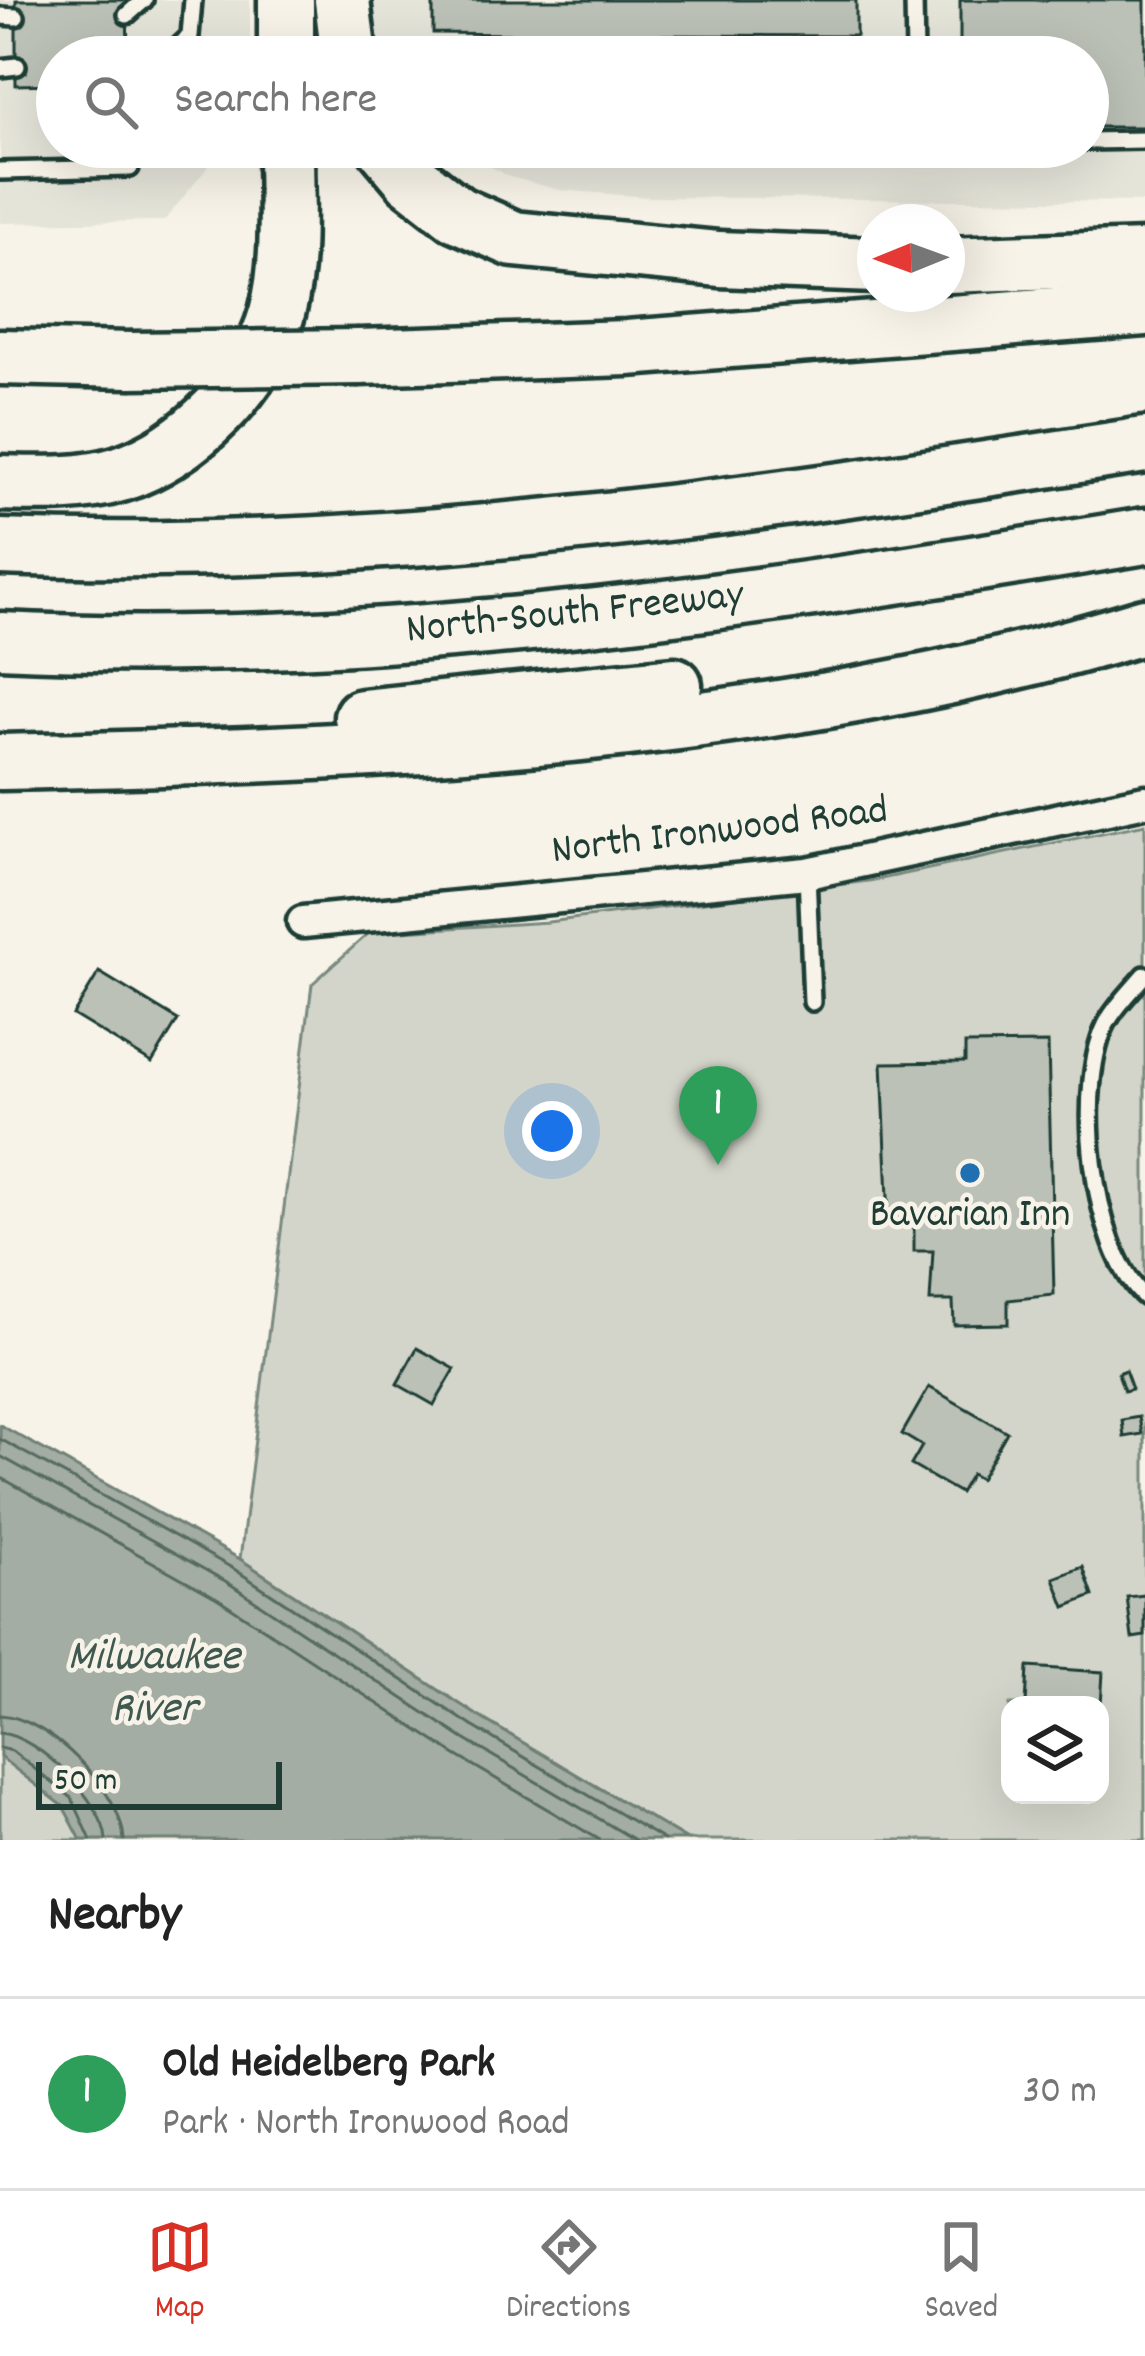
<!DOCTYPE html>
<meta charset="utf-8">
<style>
:root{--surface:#fff;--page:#f2f2f2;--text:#222;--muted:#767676;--line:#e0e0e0;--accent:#d93025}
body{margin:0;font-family:Dekko,sans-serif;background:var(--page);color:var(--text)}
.controls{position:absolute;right:36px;bottom:36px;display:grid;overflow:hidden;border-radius:24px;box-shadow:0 12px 48px #0002}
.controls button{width:108px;height:108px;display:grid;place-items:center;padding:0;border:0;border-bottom:3px solid var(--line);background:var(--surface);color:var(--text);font:60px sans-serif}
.compass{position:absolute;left:857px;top:204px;width:108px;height:108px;border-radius:50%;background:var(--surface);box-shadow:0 12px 48px #0002;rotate:269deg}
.scale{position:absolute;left:36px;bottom:30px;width:246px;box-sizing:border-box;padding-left:12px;border:6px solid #1f3d34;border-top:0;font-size:33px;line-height:42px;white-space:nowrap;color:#1f3d34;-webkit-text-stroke:9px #f7f3e8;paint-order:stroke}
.you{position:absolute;left:552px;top:1131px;width:42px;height:42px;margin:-30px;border:9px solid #fff;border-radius:50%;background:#1a73e8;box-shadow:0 0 0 18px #1a73e833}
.badge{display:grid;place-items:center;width:78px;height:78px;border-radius:50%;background:var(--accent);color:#fff;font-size:39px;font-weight:700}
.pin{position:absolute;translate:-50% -99px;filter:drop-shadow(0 3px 6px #0008)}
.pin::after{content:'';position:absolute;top:63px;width:42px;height:36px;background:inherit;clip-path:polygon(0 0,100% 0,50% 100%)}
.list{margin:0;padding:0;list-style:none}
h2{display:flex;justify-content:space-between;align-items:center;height:156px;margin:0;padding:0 48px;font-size:51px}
h2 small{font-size:39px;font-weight:400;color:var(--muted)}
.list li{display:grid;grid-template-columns:78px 1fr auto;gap:36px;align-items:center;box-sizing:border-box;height:192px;padding:0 48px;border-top:3px solid var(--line)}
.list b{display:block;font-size:45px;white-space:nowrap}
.list p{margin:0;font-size:39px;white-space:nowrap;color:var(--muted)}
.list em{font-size:39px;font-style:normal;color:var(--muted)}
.icon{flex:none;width:66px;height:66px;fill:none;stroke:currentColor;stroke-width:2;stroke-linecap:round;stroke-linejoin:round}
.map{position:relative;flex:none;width:1145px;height:1840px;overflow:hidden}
.search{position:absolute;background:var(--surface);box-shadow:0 12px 48px #0002;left:36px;right:36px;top:36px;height:132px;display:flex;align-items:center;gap:30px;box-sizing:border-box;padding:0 42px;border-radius:66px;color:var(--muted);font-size:45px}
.sheet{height:348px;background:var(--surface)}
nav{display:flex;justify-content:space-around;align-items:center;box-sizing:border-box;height:168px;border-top:3px solid var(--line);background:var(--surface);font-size:33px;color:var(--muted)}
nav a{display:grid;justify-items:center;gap:6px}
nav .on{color:var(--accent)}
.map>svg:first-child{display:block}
.built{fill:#e5e4d9}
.green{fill:#d3d5ca;stroke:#79897f;stroke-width:3;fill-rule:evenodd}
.water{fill:#a4ada3;stroke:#6f8077;stroke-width:3}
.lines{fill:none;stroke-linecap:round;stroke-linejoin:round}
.shore{stroke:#546a60;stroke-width:3}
.building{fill:#bbc1b6;stroke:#1f3d34;stroke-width:3}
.service-casing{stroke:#1f3d34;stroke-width:24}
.minor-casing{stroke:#1f3d34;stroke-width:39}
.motorway-casing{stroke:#1f3d34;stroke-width:63}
.service{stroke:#f7f3e8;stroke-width:15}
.minor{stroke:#f7f3e8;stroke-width:30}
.motorway{stroke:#f7f3e8;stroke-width:54}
.motorway-bridge-casing{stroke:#1f3d34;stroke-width:63;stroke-linecap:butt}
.motorway-bridge{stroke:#f7f3e8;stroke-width:54}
.poi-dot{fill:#1f6fb2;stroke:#f7f3e8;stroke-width:4.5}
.labels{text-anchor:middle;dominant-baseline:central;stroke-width:9;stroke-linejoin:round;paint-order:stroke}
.street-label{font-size:42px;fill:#1f3d34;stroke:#f7f3e8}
.poi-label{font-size:42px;fill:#1f3d34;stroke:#f7f3e8}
.water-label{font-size:45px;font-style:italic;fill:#405950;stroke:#f7f3e8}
</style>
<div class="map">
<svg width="1145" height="1840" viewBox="0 0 1145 1840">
<rect width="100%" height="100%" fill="#f7f3e8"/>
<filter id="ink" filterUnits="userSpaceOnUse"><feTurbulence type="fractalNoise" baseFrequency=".00833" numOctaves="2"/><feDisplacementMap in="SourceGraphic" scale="24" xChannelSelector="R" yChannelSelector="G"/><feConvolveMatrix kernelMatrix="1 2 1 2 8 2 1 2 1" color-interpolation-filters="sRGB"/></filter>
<g filter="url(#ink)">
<g class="built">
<polygon points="0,0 250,0 250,57 57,57 57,147 224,147 164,221 0,223"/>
<polygon points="365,0 1145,0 1145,202 648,197 559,190 510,177 454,147 1088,147 1088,57 381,57 365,18"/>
</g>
<g class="green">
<path d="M1145,824v1016h-458l-209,-124 -238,-157 72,-575 57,-51 179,-11 328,-42zM1010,1705h90v90h-90z"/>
<polygon points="0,1756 147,1840 0,1840"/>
</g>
<polygon class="water" points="0,1425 240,1559 478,1716 687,1840 81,1840 63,1806 0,1757"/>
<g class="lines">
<g class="shore">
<polyline points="0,1439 234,1569 472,1726 664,1840"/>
<polyline points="0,1456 227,1582 464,1739 635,1840"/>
<polyline points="0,1477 217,1598 454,1754 600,1840"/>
<path d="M0,1715c48,2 122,77 124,125"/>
<path d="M0,1733c38,3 104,69 106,107"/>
<polyline points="0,1748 12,1751 72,1798 91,1840"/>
</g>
</g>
<g class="building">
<polygon points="16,0 127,0 128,57 57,57 57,109 56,84 16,85"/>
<polygon points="433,0 856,0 856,36 663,35 663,46 625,46 625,35 433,33"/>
<polygon points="960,0 1145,0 1145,127 1088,127 1088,57 960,57"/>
<polygon points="99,972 178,1020 152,1063 73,1015"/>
<polygon points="1048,1043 1054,1295 1008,1300 1008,1324 954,1325 953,1301 930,1301 933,1251 914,1251 914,1220 889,1220 882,1063 965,1062 965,1044"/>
<polygon points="417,1348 455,1369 434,1405 397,1384"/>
<polygon points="1125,1370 1132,1389 1124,1391 1118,1373"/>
<polygon points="929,1387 1007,1432 980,1479 971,1474 960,1493 911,1465 922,1446 902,1434"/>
<polygon points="1139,1417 1142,1434 1124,1437 1122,1420"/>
<polygon points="1083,1567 1093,1596 1065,1607 1054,1578"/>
<polygon points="1145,1595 1145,1636 1132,1638 1127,1597"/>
<polygon points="1028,1667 1103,1672 1100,1722 1100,1705 1026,1705"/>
</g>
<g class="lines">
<g class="service-casing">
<g id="service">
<polyline points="914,0 915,57"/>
<polyline points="127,15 144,0"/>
<polyline points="0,16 16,17"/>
<polyline points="167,57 190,36 193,0"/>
<polyline points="0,68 17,66"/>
<polyline points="1088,141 1145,140"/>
<polyline points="0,171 130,168"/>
<polyline points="807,873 812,1002"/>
<path d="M1145,975c-12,14 -27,29 -36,44 -36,61 -18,231 36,278"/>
</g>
</g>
<g class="minor-casing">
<polyline id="minor" points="303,922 807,873 1145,801"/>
</g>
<g class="motorway-casing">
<g id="motorway">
<polyline points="286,0 286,57"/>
<polyline points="342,0 349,57"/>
<polyline points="385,147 412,179 457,214 514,239 719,259 875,265"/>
<polyline points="947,265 1145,258"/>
<polyline points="0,357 130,360"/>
<polyline points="359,357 627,348 1145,308"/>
<path d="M0,483c39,1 82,3 120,-9 69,-23 137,-90 157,-161 14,-52 9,-112 9,-166"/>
<path d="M0,547c386,15 765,-44 1145,-102"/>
<path d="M0,640c384,19 768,-42 1145,-104"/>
<polyline points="362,717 674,685"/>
<path d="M0,762c384,-8 774,-23 1145,-136"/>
</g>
</g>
<use href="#service" class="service"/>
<use href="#minor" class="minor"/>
<use href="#motorway" class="motorway"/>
<g class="motorway-bridge-casing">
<polyline id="motorway-bridge" points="130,360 359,357"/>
</g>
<use href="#motorway-bridge" class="motorway-bridge"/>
</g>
</g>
<circle class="poi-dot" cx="970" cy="1173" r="12"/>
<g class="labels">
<g class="street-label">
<text transform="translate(575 615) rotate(-6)">North-South Freeway</text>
<text transform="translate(720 833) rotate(-7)">North Ironwood Road</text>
</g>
<g class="poi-label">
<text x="970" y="1217">Bavarian Inn</text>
</g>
<g class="water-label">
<text x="154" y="1659">Milwaukee<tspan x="154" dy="52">River</tspan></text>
</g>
</g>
</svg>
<div class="controls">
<button><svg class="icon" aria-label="layers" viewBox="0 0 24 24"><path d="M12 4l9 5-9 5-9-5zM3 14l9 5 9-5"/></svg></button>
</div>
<svg class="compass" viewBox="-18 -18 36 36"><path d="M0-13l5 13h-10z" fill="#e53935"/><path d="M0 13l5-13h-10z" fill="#767676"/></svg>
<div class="scale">50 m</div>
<div class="you"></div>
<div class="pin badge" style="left:718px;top:1165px;background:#2e9e5b">1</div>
<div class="search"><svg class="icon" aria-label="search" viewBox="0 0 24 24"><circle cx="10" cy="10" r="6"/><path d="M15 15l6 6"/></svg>Search here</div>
</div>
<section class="sheet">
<h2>Nearby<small></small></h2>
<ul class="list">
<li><span class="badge" style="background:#2e9e5b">1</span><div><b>Old Heidelberg Park</b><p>Park · North Ironwood Road</p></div><em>30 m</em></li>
</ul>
</section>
<nav>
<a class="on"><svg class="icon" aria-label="map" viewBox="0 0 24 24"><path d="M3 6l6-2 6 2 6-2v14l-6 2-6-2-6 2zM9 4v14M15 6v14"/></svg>Map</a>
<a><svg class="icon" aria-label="directions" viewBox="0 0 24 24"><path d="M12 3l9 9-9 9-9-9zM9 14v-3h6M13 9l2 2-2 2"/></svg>Directions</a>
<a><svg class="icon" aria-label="saved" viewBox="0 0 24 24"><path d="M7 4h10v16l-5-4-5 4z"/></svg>Saved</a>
</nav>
